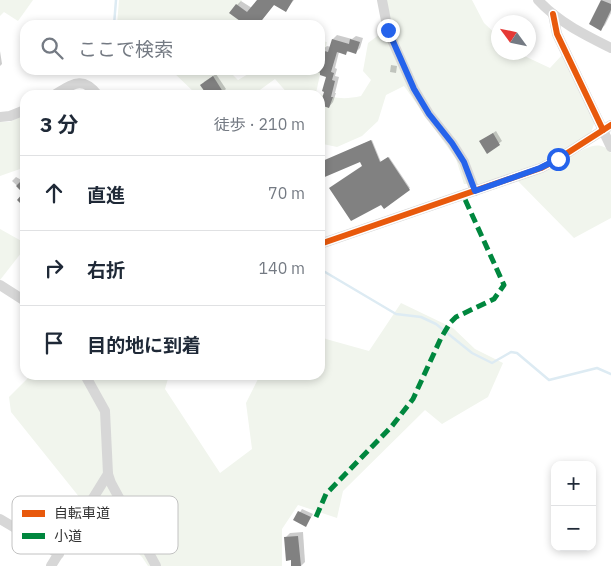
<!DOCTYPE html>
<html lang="ja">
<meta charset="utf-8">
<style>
:root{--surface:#fff;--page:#f2f2f3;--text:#1f2937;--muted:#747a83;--line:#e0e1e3}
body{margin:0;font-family:"IBM Plex Sans","Noto Sans JP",sans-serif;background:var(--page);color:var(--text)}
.controls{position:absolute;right:15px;bottom:15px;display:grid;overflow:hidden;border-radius:10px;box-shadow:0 2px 8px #0003}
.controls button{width:45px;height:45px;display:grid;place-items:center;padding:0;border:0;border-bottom:1px solid var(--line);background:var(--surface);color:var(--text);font:25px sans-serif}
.compass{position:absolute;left:491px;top:15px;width:45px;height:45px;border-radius:50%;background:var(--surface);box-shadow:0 2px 8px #0003;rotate:303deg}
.stop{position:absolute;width:15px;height:15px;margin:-11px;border:4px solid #2563eb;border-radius:50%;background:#fff}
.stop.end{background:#2563eb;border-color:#fff;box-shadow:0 1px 5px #0008}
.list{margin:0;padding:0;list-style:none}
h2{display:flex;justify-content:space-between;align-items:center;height:65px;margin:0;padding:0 20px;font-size:21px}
h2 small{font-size:16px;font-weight:400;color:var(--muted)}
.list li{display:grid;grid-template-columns:32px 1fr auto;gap:15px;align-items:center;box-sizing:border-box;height:75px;padding:0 20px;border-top:1px solid var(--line)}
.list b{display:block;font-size:19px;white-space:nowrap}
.list em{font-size:16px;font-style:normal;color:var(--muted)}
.icon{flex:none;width:28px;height:28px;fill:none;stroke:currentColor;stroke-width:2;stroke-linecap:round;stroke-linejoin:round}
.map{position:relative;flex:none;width:611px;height:566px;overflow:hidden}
.search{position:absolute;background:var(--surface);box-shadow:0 2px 8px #0003;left:20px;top:20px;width:305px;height:55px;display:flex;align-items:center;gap:12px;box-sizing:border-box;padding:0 18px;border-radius:15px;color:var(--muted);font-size:19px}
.panel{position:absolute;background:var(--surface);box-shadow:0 2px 8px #0003;left:20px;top:90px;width:305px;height:290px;border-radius:15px}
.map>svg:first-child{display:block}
.green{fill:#f1f5ed}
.shadow{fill:#0003}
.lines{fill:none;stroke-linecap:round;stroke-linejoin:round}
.stream{stroke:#ddebf3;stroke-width:2.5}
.building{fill:#818181}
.minor{stroke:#d7d7d7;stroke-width:10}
.quiet{stroke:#00873e;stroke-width:5;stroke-dasharray:10 5;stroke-linecap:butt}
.cycleway-casing{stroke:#fff;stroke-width:9}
.cycleway{stroke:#e8590c;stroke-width:6}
.route{stroke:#2563eb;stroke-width:6}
.key{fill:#fff;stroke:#c2c2c2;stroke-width:1}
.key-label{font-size:14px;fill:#333}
</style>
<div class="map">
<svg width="611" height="566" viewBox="0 0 611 566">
<rect width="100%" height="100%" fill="#fff"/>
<g class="green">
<polygon points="0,0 33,0 18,21 4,12 0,16"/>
<polygon points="119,0 242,0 235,11 243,22 240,25 117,25"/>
<path d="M386,0h86l12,23 14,13v16l20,1 32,15 12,-13 33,66 -4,12 -24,17 5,6c12,-7 28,-18 39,-3v65l-37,20 -63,-64 -33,10h-14l-8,-25 -52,-73 -18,9 -8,26 -16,15 -25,11 -14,-3 -3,1v-50h-31l-14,-16 -22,16h-56l-26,-25h57l10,10 17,-10h65v-29l7,1 -11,51c17,5 28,7 45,3l10,-16 -8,-9 5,-28 23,-17z"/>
<polygon points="25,115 25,170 20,169 0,176 0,122 9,122"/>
<polygon points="0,229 25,243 25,248 0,280"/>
<polygon points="401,303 453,328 475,349 503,363 488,397 442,424 425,410 343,491 337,518 298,505 282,529 282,566 148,566 142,557 80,498 11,412 9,397 31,375 169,375 165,389 220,473 252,449 246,403 260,375 320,375 320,335 326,339 369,351"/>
</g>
<g class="shadow">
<polygon points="258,0 294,0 286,10 275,3 262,20 264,21 261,25 243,25 237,5 241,1 252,8"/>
<polygon points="602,0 611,0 611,13 605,25 601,29 590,24"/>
<polygon points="337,35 352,39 356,36 363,38 360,48 356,52 349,51 346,53 339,52 335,68 337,69 335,76 339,77 335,93 336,93 333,102 329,107 326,91 327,76 316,72 317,70 320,70 320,58 322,50 327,46 331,47 333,39"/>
<polygon points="0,51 2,64 0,66"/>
<polygon points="391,65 397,66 396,73 390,72"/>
<polygon points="216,74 226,89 219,95 208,95 204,82"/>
<polygon points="496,131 502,141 488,152 484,139"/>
<polygon points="372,140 381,162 389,157 410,188 385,208 360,160 320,175 320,163"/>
<polygon points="16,177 25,182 25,199 25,193 12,181"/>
<polygon points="302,509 313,514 308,522 295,520"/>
<polygon points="303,532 305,562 301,566 293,566 286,537 290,533"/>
</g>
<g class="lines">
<g class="stream">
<polyline points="114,25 116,0"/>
<polyline points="84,72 85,70"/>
<polyline points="88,92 89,95"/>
<polyline points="320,269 396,314 421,317 436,324 472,353 492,363 511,352 517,353 549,380 597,368 611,374"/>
</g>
</g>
<g class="building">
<polygon points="257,0 293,0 286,12 274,5 258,25 237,25 240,21 229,13 236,4 247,12"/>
<polygon points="601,0 611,4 611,10 601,31 589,24"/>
<polygon points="332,39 349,44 350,39 360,42 356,54 347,51 346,55 337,52 331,72 334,73 332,80 335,81 331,97 333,97 329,108 320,105 324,92 322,91 326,77 320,75 320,54 321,50 328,52"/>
<polygon points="213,76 225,95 207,95 200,85"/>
<polygon points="493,133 500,145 487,154 479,141"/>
<polygon points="371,140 380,162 388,157 410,190 384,209 381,205 351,221 329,188 362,166 360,162 320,179 320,162"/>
<polygon points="25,177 25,201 21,204 17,200 23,193 16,186"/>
<polygon points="298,511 311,517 306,527 293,520"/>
<polygon points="298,536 301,566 291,566 291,560 286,561 284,537"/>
</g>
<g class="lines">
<g class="minor">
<polyline points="382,0 388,31 414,89 429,114 452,143 464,162 475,191"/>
<path d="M538,0c20,22 47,35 73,48"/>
<polyline points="553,14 557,34 611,147"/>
<path d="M54,95c19,-11 28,-20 44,0"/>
<polyline points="0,117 10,116 25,110"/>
<polyline points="320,244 541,168 558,159 611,125"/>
<polyline points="0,285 25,301"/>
<polyline points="85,375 105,411 108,474 111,483 156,566"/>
<polyline points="0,519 59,554"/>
<polyline points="51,566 108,474"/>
</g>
<polyline class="quiet" points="316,517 326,494 392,426 413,399 441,338 450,323 456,317 494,299 504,285 463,195"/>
<g class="cycleway-casing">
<g id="cycleway">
<polyline points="553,14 557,34 603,130"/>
<polyline points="320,244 541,168 558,159 611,125"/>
</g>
</g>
<use href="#cycleway" class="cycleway"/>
</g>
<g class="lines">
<polyline class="route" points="388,30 414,89 429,114 452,143 464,162 475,191 540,168 558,159"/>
</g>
<rect x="12" y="496" width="166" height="58" rx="8" class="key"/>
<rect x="22" y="510" width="23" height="7" fill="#e8590c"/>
<rect x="22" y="533" width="23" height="6" fill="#00873e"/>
<g class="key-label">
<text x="54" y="518">自転車道</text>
<text x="54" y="541">小道</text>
</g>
</svg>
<div class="controls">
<button>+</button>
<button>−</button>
</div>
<svg class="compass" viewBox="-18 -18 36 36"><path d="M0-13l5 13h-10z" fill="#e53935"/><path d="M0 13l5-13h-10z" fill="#747a83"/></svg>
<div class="stop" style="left:558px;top:159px"></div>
<div class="stop end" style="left:388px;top:30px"></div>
<div class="search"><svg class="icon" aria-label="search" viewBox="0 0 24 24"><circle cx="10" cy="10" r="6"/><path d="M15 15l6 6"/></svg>ここで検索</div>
<section class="panel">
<h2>3 分<small>徒歩 · 210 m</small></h2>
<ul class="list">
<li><svg class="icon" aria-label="ahead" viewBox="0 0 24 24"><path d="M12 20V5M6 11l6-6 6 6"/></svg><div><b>直進</b></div><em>70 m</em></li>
<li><svg class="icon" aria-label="right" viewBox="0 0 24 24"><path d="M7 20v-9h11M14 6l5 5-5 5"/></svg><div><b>右折</b></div><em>140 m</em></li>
<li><svg class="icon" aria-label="arrive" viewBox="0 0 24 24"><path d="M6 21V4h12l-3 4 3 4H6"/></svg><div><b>目的地に到着</b></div></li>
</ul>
</section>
</div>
